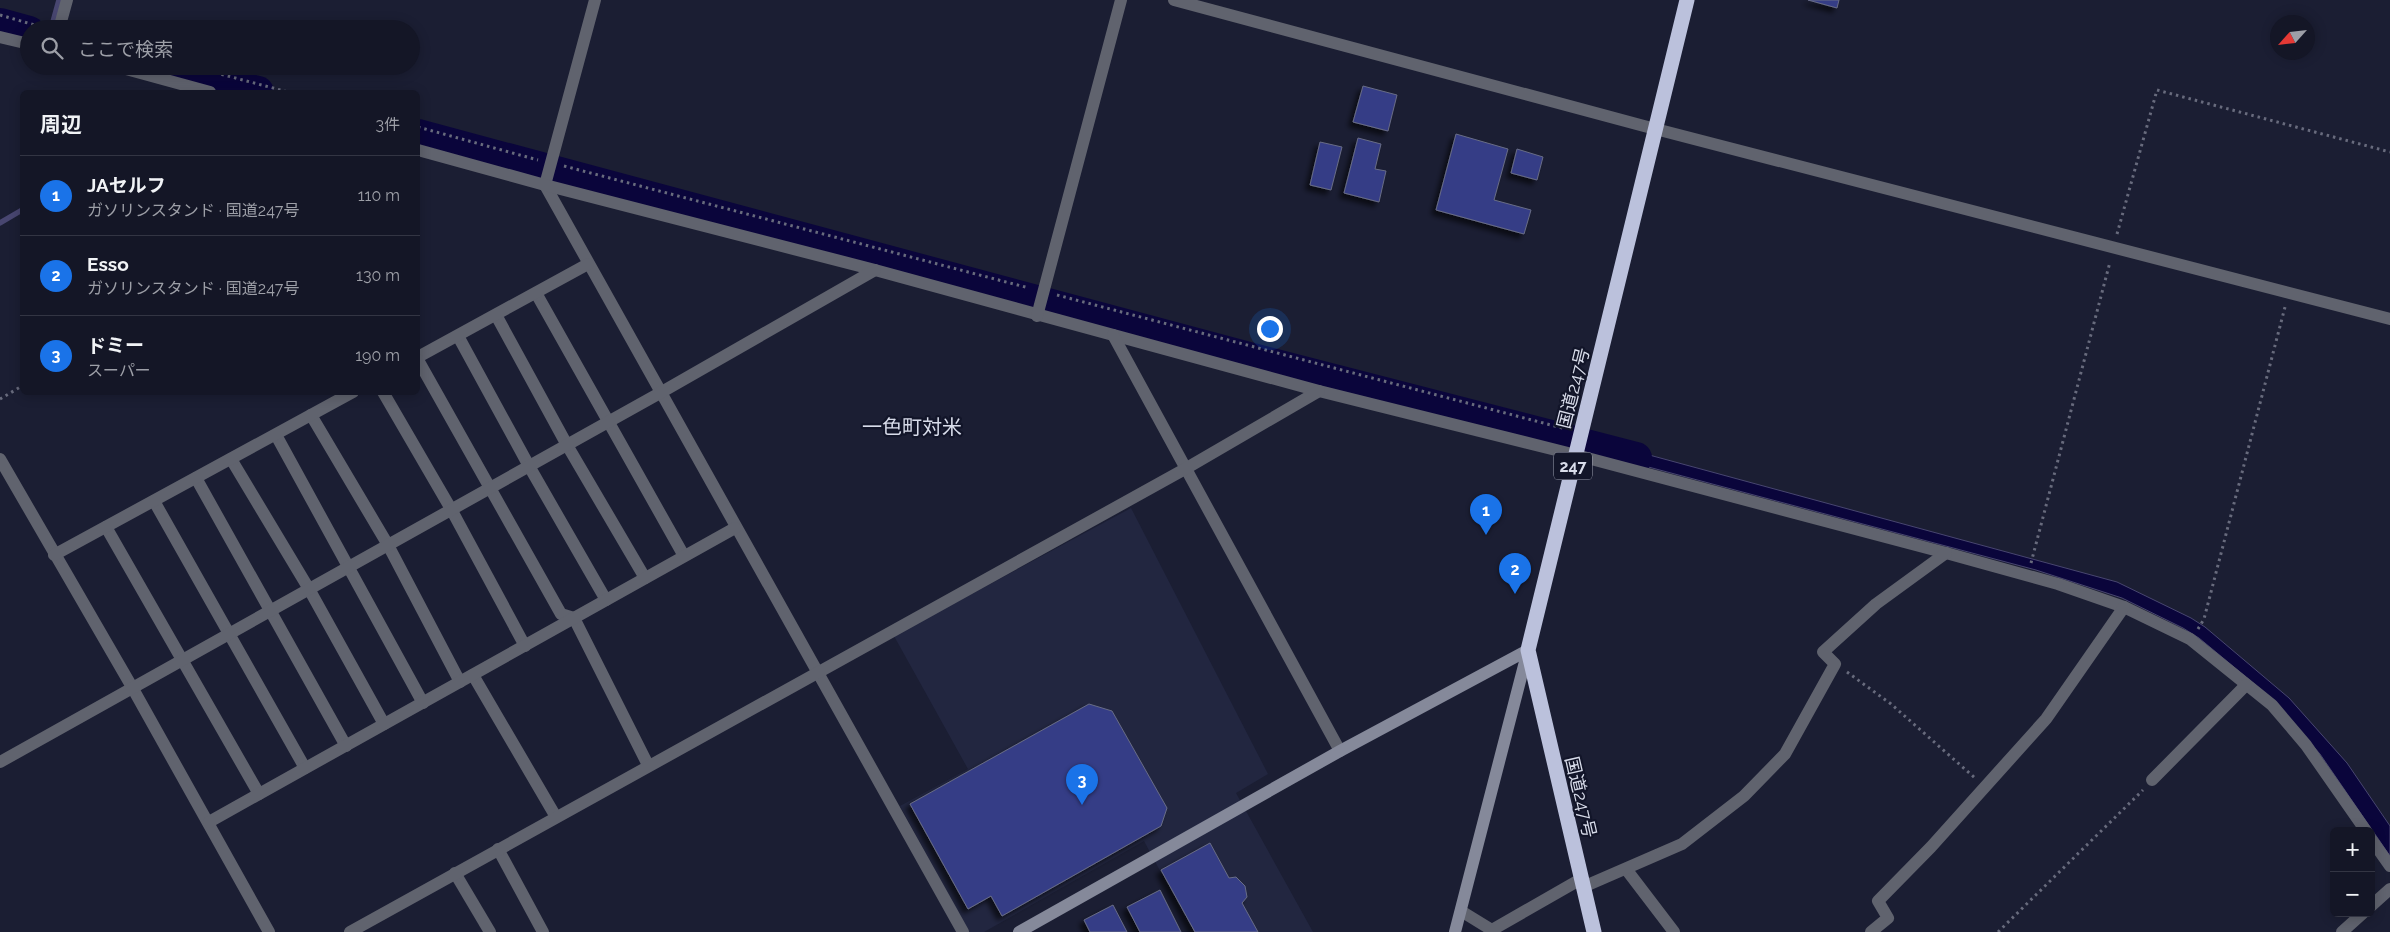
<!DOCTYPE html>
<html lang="ja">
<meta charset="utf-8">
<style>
:root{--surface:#141626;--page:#1d1f2e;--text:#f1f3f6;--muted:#9d9fa7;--line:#333543;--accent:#1a73e8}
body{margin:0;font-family:Raleway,"Noto Sans JP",sans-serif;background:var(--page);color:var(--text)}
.controls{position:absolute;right:15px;bottom:15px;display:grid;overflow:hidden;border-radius:8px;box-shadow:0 2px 12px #0003}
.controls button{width:45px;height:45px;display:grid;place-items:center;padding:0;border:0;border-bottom:1px solid var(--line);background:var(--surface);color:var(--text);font:25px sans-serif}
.compass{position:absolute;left:2270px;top:15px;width:45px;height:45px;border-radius:50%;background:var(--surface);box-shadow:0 2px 12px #0003;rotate:243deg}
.you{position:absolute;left:1269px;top:328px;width:18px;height:18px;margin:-12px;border:4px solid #fff;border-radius:50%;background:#1a73e8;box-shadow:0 0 0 8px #1a73e833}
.badge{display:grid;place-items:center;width:32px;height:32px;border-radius:50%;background:var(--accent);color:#fff;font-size:16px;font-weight:700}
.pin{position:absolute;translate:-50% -41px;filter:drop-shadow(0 1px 2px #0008)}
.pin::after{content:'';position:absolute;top:26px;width:18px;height:15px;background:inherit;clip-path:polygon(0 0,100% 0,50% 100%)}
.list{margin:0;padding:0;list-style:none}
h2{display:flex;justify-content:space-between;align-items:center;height:65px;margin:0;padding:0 20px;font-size:21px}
h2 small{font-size:16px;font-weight:400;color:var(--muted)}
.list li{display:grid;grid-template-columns:32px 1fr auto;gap:15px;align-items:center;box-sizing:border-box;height:80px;padding:0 20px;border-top:1px solid var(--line)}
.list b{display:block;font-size:19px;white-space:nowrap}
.list p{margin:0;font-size:16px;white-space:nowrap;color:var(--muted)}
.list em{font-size:16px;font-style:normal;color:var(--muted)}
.icon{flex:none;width:28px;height:28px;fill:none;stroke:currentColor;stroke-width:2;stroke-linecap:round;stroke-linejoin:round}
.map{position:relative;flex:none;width:2390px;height:932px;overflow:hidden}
.search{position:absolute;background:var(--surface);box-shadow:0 2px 12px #0003;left:20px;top:20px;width:400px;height:55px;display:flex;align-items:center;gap:12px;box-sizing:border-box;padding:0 18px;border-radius:28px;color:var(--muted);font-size:19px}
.panel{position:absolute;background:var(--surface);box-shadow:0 2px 12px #0003;left:20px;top:90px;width:400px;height:305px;border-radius:8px}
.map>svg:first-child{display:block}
.built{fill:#222640}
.water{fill:#0a053b;stroke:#484670}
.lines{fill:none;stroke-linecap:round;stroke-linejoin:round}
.stream{stroke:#484670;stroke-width:5.5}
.river{stroke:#0a053b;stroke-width:32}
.building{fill:#363c86;stroke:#686d86;filter:url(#shadow)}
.path{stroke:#686b7d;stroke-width:3;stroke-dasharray:2.5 4;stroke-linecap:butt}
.street{stroke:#60636e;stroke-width:12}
.secondary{stroke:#85899a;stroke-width:12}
.highway{stroke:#bbc1dc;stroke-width:15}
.labels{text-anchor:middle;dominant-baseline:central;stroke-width:4.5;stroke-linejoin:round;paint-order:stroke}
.shield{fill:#121529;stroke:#9da0b0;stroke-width:1}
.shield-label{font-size:16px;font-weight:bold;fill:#d8dcea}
.street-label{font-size:18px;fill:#d8dcea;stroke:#121529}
.quarter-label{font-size:20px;fill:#d8dcea;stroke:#121529}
</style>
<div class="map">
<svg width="2390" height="932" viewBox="0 0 2390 932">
<defs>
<filter id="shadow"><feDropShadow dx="-4.5" dy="4.5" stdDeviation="2.5" flood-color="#0009"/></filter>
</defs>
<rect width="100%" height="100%" fill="#1b1e33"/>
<polygon class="built" points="1131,508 1268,774 1236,793 1313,932 1193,932 1144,841 984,932 969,932 900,806 968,769 894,636"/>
<polygon class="water" points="1594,440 2117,582 2191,618 2205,627 2289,698 2347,763 2390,826 2390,856 2320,754 2270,697 2199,638 2183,628 2122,598 2036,570 1592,452"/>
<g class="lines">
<g class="stream">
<polyline points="51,29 59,0"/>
<polyline points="235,92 243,88"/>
<polyline points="0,223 22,210"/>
</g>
<g class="river">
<polyline points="0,24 29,32"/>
<polyline points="159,66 258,92"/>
<polyline points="418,135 1260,361 1636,458"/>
</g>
</g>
<g class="building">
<polygon points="1808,0 1839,0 1837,8"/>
<polygon points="1363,86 1397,95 1388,131 1353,122"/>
<polygon points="1456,134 1508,149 1494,200 1531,210 1524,234 1436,210"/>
<polygon points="1358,138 1381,144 1375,169 1386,171 1379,202 1344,193"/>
<polygon points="1320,142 1342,147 1331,190 1310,185"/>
<polygon points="1517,149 1543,157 1537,180 1511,173"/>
<polygon points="1089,704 1112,711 1167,808 1161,826 1002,916 991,896 968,909 910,804"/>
<polygon points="1210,843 1229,878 1236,877 1245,886 1247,897 1242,903 1258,932 1195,932 1161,870"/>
<polygon points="1160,890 1181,932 1140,932 1127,907"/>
<polygon points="1113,905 1127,932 1090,932 1084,920"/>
</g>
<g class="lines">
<g class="path">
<polyline points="0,15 45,28"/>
<polyline points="190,66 288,92"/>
<polyline points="418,127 538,160"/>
<polyline points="564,166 1029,288"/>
<polyline points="2117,234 2157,90 2390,152"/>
<polyline points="1057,295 1566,429"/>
<polyline points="0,399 22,386"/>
<polyline points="2031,563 2110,262"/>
<polyline points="2198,629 2204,619 2285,307"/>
<polyline points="1847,672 1891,704 1975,778"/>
<polyline points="1998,932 2143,790"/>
</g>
<g class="street">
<polyline points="595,0 545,185 963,932"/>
<polyline points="1174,0 1644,126 2390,319"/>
<polyline points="59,29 67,0"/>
<polyline points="0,37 29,44"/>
<polyline points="115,66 210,92"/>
<polyline points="418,150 545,185 875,270 1319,391 1576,455 1946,553 2058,584 2124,607 2190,639 2272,705 2306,745 2366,831"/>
<polyline points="536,293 684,556"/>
<polyline points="496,315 567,445 645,578"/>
<polyline points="1037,316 1121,0"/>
<polyline points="1113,335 1340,751"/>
<polyline points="458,336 529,466 606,600"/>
<polyline points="418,357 588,264"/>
<polyline points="418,360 561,614 574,618 648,765"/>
<polyline points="383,392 451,509 525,646"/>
<polyline points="311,415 388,545 460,682"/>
<polyline points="276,435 423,703"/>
<polyline points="0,459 132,687 269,932"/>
<polyline points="231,459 309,589 384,724"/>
<polyline points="196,478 346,746"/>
<polyline points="154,501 305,768"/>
<polyline points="106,527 259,794"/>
<polyline points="54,555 353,392"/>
<polyline points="473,675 556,817"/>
<polyline points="0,762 660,393 875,270"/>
<polyline points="2152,780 2246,685"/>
<polyline points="209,822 735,528"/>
<polyline points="2371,839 2390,866"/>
<polyline points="498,849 543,932"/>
<polyline points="1626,869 1674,932"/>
<polyline points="455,873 490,932"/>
<polyline points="1583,887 1682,844 1744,796 1785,754 1835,664 1823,652 1876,604 1946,553"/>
<polyline points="2371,906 2390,889"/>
<polyline points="1461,911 1492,930 1581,879"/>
<polyline points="350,932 1185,469 1319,391"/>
<polyline points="1871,932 1888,918 1878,901 1931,847 2046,719 2124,607"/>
<polyline points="2342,932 2363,913"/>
</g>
<g class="secondary">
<polyline points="1019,932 1340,751 1528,650"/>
<polyline points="1455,932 1528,650"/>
</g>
<polyline class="highway" points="1594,932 1528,650 1687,0"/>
</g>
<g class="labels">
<rect class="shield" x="1554" y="452.5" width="38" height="27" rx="4"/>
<g class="shield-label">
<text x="1573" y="466">247</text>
</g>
<g class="street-label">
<text transform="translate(1573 388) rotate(-76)">国道247号</text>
<text transform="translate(1581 797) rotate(77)">国道247号</text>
</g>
<g class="quarter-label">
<text x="912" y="427">一色町対米</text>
</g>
</g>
</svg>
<div class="controls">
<button>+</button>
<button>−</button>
</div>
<svg class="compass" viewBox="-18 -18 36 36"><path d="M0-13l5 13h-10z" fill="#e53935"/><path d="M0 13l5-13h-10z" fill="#9d9fa7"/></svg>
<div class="you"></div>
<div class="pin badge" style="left:1486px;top:535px">1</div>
<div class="pin badge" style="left:1515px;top:594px">2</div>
<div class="pin badge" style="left:1082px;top:805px">3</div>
<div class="search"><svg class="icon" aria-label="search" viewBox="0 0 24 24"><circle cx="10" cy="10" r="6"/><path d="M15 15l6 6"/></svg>ここで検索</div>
<section class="panel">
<h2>周辺<small>3件</small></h2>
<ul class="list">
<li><span class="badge">1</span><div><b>JAセルフ</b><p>ガソリンスタンド · 国道247号</p></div><em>110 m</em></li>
<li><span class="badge">2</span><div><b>Esso</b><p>ガソリンスタンド · 国道247号</p></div><em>130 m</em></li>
<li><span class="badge">3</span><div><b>ドミー</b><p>スーパー</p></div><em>190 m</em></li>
</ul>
</section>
</div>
